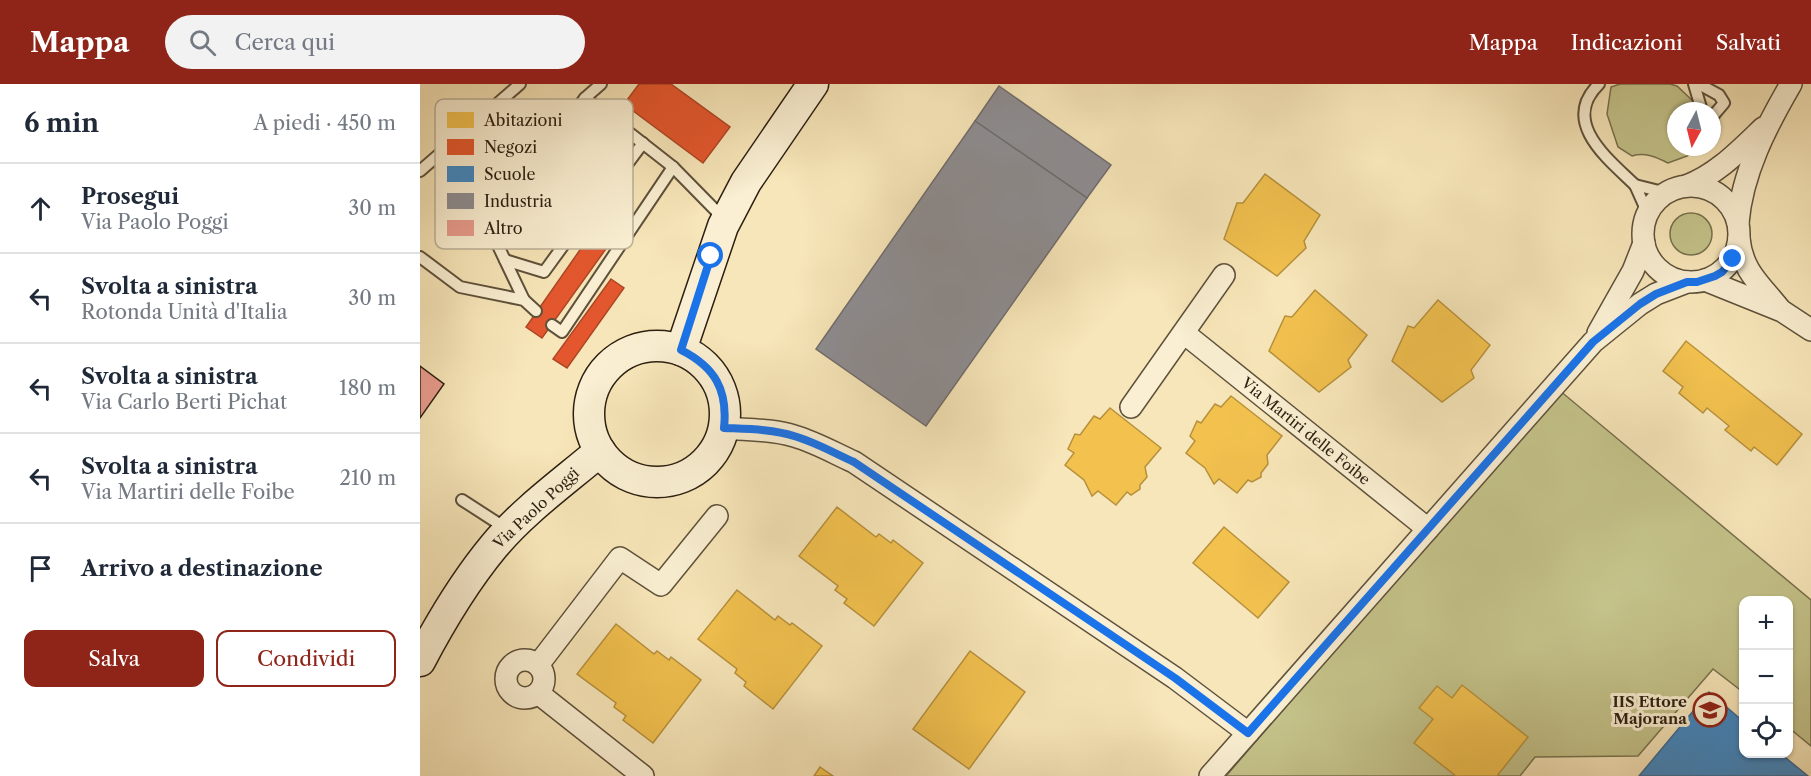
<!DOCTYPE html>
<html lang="it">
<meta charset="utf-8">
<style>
:root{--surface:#fff;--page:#f2f2f3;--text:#1f2937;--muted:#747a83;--line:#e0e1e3;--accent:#8f2418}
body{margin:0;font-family:"Libre Caslon Text",serif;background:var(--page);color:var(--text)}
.controls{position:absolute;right:18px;bottom:18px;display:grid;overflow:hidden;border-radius:12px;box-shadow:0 2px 4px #0004}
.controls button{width:54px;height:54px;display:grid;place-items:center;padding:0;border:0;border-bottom:2px solid var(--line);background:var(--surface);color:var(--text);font:30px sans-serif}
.compass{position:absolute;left:1247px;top:18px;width:54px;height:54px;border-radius:50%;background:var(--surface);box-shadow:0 2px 4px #0004;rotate:187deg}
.stop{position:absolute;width:18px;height:18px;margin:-14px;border:4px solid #1a73e8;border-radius:50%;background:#fff}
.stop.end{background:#1a73e8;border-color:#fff;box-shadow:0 2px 6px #0008}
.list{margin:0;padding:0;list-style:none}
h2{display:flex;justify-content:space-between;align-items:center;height:78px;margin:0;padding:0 24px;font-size:26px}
h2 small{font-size:20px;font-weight:400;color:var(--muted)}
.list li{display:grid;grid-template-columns:39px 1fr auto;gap:18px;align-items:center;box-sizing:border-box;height:90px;padding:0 24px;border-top:2px solid var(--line)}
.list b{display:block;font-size:22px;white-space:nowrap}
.list p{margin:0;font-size:20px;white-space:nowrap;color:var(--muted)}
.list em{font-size:20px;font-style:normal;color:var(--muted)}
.actions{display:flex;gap:12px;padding:18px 24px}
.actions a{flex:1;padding:14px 0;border:2px solid var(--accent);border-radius:12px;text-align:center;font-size:21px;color:var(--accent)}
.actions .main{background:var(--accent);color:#fff}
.icon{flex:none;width:33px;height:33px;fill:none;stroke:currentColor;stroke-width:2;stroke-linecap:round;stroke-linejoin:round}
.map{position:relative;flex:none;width:1391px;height:692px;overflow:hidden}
header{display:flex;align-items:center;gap:36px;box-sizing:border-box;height:84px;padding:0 30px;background:var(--accent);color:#fff}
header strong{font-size:28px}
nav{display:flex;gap:33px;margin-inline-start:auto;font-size:21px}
.search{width:420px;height:54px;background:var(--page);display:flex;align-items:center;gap:15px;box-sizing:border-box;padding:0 21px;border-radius:33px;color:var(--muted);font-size:22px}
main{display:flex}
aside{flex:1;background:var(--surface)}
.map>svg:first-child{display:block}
.green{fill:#c4c38a;stroke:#78714e;stroke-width:1.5}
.homes{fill:#f2c14e;stroke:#b7903c;stroke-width:1.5}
.shops{fill:#e4572e;stroke:#ad4625;stroke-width:1.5}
.schools{fill:#3f88c5;stroke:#39688f;stroke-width:1.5}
.industry{fill:#8d8d92;stroke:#706c6b;stroke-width:1.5}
.building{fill:#e89c8d;stroke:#2c1f11;stroke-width:1.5}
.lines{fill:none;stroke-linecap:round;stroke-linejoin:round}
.service-casing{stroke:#5f513b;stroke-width:14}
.minor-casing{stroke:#5f513b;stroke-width:24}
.secondary-casing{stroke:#2c1f11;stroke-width:33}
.service{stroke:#faefd2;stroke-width:10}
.minor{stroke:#faefd2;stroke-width:21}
.secondary{stroke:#faefd2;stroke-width:30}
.route{stroke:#1a73e8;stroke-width:8}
.labels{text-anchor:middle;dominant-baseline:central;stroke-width:6;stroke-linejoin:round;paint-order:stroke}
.street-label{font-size:15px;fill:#2c1f11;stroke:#faefd2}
.poi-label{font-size:15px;font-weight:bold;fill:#2c1f11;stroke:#faefd2;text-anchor:end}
.key{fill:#faefd2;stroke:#bcb198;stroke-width:1.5}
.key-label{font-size:16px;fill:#2c1f11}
</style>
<header>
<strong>Mappa</strong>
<div class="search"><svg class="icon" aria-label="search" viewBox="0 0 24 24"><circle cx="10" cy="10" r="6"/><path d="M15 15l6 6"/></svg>Cerca qui</div>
<nav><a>Mappa</a><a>Indicazioni</a><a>Salvati</a></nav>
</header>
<main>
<aside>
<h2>6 min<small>A piedi · 450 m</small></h2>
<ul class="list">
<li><svg class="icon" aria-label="ahead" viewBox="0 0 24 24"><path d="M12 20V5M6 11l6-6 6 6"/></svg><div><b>Prosegui</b><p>Via Paolo Poggi</p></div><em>30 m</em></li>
<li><svg class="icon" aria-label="left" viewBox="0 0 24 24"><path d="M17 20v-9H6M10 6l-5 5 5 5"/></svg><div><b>Svolta a sinistra</b><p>Rotonda Unità d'Italia</p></div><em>30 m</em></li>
<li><svg class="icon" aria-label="left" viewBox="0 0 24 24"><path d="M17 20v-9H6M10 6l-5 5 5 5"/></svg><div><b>Svolta a sinistra</b><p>Via Carlo Berti Pichat</p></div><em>180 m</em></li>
<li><svg class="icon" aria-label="left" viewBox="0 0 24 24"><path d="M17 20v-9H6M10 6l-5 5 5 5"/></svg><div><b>Svolta a sinistra</b><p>Via Martiri delle Foibe</p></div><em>210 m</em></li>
<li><svg class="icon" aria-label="arrive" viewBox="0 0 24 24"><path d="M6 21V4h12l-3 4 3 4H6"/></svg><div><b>Arrivo a destinazione</b></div></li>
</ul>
<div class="actions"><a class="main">Salva</a><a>Condividi</a></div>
</aside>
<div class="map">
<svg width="1391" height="692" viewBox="0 0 1391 692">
<rect width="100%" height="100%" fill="#f7e6b9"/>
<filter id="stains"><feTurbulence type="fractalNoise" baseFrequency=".00333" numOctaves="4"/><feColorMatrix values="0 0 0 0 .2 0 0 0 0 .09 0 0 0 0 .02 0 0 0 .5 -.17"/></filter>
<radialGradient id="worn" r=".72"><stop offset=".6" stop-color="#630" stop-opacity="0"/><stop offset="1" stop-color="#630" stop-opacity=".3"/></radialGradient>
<g class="green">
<path d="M1200,0h50l7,2 17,16v9h-18v36h21l-10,9 -19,7c-12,-6 -23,-11 -36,-7l-14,-9 -11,-33 4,-27z"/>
<circle cx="1271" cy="150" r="21"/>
<polygon points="1139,306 1391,516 1391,662 1369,644 1368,516 1324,516 1323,608 1293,585 1218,672 1115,673 1100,692 806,692"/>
</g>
<g class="homes">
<polygon points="845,90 900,131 884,157 886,164 857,192 804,155 817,119 823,119"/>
<polygon points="895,206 947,251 928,276 931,283 899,308 849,267 865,232 872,233"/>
<polygon points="1018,216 1070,261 1051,286 1054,294 1022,318 972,277 988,242 994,244"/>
<polygon points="1266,257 1382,350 1357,381 1334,363 1331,367 1305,346 1309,342 1287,324 1283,329 1259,309 1263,303 1243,287"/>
<polygon points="811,312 862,352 847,371 848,380 841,389 841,393 832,398 828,396 817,409 799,395 794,400 785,384 766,369 775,357 770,352 777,337 781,339 795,320 801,323"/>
<polygon points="690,324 741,364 725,383 727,393 720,401 720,405 711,411 707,408 696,421 678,407 672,412 664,396 645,381 654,369 648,365 655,350 660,351 674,332 680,335"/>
<polygon points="417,423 456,453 459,450 471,459 473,456 503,479 454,542 424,519 427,515 415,506 418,502 379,472"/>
<polygon points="804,443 869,498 838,534 773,479"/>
<polygon points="317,506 355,536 358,532 370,541 372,539 402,562 353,625 324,602 326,598 315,589 317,585 278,555"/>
<polygon points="196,540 234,570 237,567 249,576 251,573 281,596 233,659 203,636 206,632 194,623 196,619 157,590"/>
<polygon points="550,567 605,608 549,685 493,645"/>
<polygon points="1042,601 1108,653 1077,692 1036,692 994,659 1013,635 999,624 1017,602 1032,614"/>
<polygon points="400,683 413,692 394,692"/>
</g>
<g class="shops">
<polygon points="219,0 251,0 310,43 283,79 204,20"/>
<polygon points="176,143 193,155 122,254 106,243"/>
<polygon points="191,195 204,204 147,284 133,275"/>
</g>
<polygon class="schools" points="1289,608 1324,638 1324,670 1361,670 1388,692 1219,692"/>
<g class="industry">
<polygon points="579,2 691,81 667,114 555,37"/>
<polygon points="555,37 667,114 506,342 396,265"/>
</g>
<polygon class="building" points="0,282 24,300 0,334"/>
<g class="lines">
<g class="service-casing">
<g id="service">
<polyline points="181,0 165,14 253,83"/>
<path d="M1179,0c-39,38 9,75 36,101"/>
<polyline points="1274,0 1282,27"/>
<polyline points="1279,0 1299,11 1304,19 1292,33"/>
<polyline points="0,87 100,0"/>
<polyline points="1228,130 1215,101 1247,109"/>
<polyline points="156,144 185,110 223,59"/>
<polyline points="0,173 40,203 104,216 116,227"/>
<polyline points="85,176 124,188 156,144 169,153"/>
<polyline points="104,216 72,149 99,110 116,79 165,14"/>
<polyline points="132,241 142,248 253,83 304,135"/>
<polyline points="42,416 87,445"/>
</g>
</g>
<g class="minor-casing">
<g id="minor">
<path d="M1266,102c30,-11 53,-35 77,-58"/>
<circle cx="1271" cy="150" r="48"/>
<path d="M1318,139c4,-50 28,-96 53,-139"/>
<path d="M1319,154c3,33 21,46 40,70"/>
<polyline points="1285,196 1362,227 1391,246"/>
<polyline points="764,249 1008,445"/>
<polyline points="1178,249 1213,187 1224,159"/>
<polyline points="711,323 804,191"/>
<path d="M304,344c23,2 48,1 70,8 21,6 40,17 60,26l321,216 73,55"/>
<circle cx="105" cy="595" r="19"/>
<polyline points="118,581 200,474 241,501 297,432"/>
<polyline points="118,609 223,692"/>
<polyline points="790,692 1173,258 1220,220 1236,210 1267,198"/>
</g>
</g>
<g class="secondary-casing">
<g id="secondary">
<circle cx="237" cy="330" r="68"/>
<polyline points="261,266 303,142 326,98 393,0"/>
<path d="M0,577c21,-40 45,-80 74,-115 30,-36 71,-65 106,-95"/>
</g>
</g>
<use href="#service" class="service"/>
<use href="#minor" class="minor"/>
<use href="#secondary" class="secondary"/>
</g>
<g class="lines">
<path class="route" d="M291,172l-30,94c34,17 47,40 43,78 23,1 48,1 70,8 21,6 40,17 60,26l321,216 73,55 345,-391 47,-38 16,-10 31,-12h10l18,-6 7,-4 11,-13"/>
</g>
<defs>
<g id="school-ring" transform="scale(1.725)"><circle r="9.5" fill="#faefd2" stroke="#8f2418" stroke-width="1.5"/><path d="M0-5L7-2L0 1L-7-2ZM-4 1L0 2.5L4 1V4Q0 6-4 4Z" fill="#8f2418"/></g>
</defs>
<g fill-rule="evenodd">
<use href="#school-ring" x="1290" y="626"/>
</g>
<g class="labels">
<g class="street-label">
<text transform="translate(886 347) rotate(39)">Via Martiri delle Foibe</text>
<text transform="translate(116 424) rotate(-43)">Via Paolo Poggi</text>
</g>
<g class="poi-label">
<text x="1267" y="617">IIS Ettore<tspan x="1267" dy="17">Majorana</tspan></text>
</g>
</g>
<rect x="15" y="15" width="198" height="150" rx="9" class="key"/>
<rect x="27" y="28" width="27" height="16" fill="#f2c14e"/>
<rect x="27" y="55" width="27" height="16" fill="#e4572e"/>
<rect x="27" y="82" width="27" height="16" fill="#3f88c5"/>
<rect x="27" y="109" width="27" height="16" fill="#8d8d92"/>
<rect x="27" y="136" width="27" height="16" fill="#e89c8d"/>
<g class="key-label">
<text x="64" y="42">Abitazioni</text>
<text x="64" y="69">Negozi</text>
<text x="64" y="96">Scuole</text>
<text x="64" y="123">Industria</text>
<text x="64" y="150">Altro</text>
</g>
<rect width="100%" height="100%" filter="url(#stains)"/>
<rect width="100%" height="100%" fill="url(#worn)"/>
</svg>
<div class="controls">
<button>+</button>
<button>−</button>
<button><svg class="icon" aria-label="locate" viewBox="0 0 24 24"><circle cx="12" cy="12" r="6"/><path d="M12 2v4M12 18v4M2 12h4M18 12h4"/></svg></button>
</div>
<svg class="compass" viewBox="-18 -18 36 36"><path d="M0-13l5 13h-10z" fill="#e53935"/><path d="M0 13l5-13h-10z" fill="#747a83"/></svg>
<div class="stop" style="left:291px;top:172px"></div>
<div class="stop end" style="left:1313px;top:175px"></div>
</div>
</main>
